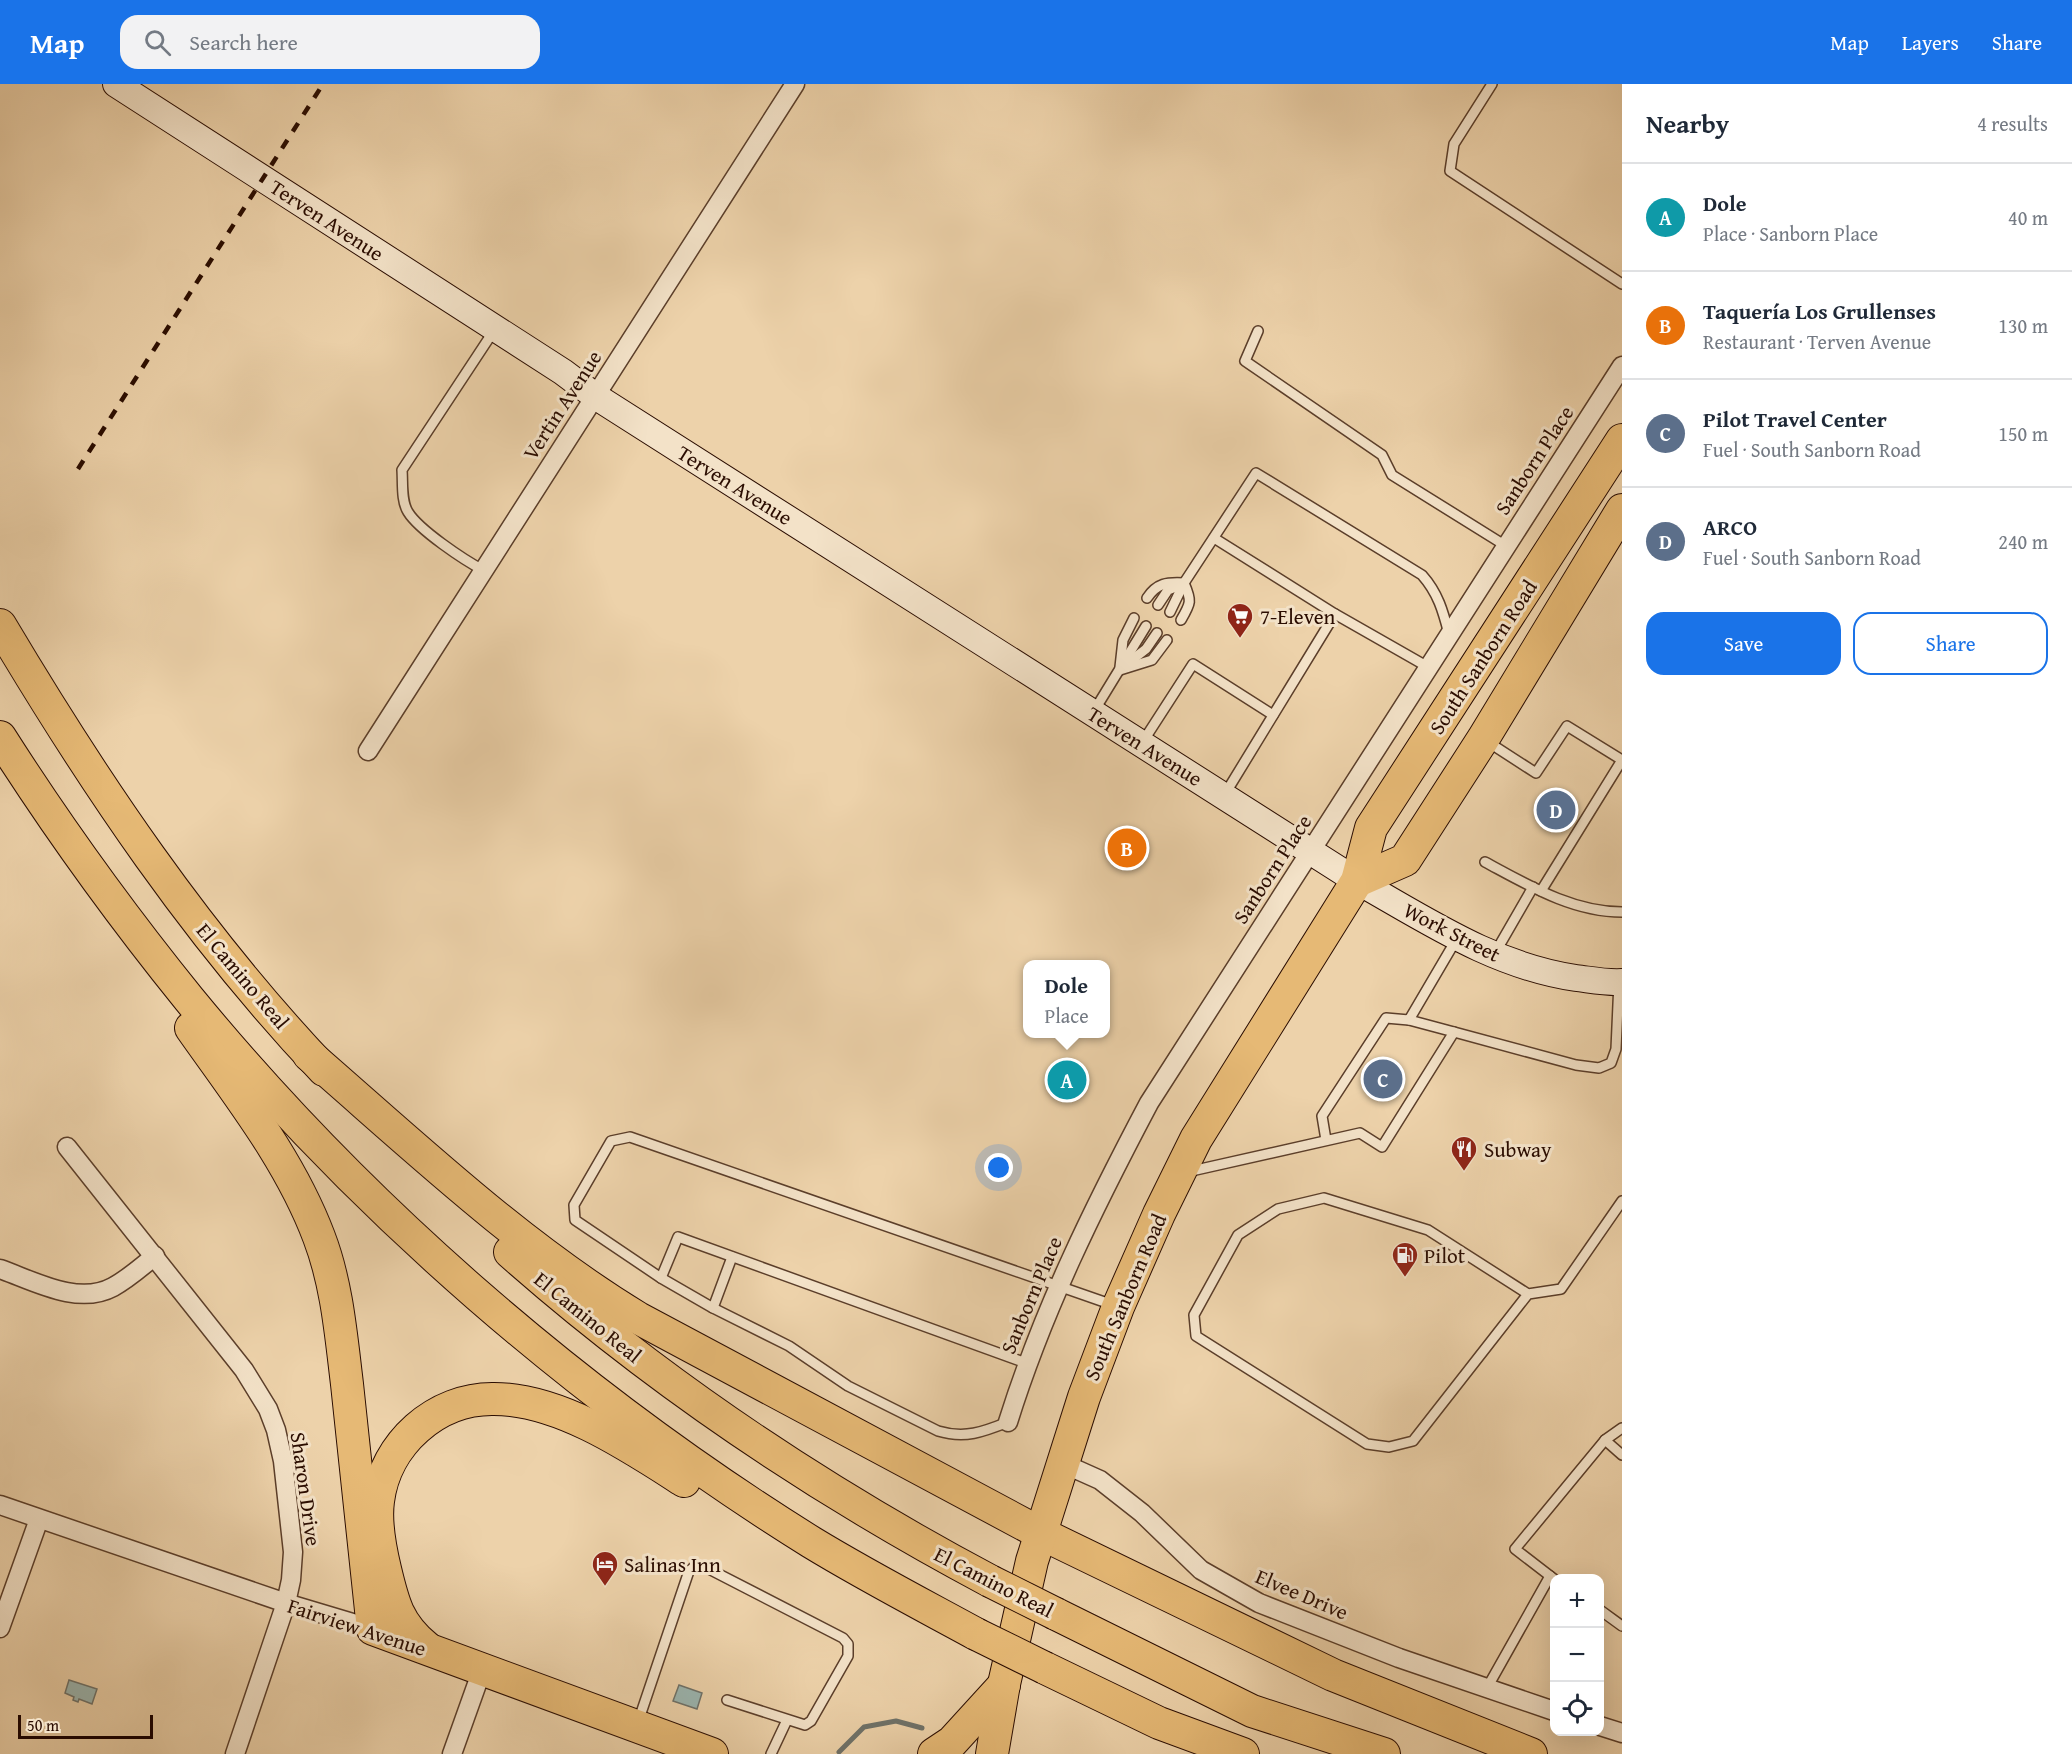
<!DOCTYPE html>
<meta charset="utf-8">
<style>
:root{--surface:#fff;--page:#f2f2f3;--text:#1f2937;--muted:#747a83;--line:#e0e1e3;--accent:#1a73e8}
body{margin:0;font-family:"Gentium Book Plus",serif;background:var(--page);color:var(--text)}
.controls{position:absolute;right:18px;bottom:18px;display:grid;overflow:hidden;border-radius:12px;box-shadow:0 6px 24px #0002}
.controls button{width:54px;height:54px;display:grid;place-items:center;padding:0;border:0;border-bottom:2px solid var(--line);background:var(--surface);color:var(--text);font:30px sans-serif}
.scale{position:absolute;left:18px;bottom:15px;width:135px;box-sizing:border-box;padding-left:6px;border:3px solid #2a0c00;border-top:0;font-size:16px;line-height:21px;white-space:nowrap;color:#2a0c00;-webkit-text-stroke:4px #f3e2c8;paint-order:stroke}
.you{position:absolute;left:999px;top:1084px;width:21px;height:21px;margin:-15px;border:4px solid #fff;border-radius:50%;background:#1a73e8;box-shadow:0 0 0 9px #1a73e833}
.badge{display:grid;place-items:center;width:39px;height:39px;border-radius:50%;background:var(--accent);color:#fff;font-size:20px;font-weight:700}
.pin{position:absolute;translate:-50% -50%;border:3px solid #fff;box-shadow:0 2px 6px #0006}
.popup{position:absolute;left:1023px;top:876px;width:87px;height:78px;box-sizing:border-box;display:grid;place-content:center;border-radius:12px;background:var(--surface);filter:drop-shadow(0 2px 4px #0005);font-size:20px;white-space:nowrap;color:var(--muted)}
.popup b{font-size:22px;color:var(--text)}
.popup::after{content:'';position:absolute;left:50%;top:100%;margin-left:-12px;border:12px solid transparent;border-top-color:var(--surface)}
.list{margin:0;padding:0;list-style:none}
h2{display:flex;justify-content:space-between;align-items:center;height:78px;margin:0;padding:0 24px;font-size:26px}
h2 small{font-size:20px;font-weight:400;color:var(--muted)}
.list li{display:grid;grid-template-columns:39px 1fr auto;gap:18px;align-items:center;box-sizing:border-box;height:108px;padding:0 24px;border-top:2px solid var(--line)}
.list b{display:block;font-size:22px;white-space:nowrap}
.list p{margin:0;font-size:20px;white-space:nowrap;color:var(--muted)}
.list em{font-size:20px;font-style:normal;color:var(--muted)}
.actions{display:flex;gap:12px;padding:18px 24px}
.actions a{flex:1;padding:14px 0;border:2px solid var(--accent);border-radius:18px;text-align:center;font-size:21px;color:var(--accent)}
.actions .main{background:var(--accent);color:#fff}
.icon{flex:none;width:33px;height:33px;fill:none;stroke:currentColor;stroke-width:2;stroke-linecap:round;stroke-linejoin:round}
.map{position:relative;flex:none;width:1622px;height:1670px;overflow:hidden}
header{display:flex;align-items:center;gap:36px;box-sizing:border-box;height:84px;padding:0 30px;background:var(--accent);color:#fff}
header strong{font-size:28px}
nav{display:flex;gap:33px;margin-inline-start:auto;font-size:21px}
.search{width:420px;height:54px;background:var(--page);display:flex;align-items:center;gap:15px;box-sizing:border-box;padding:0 21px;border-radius:18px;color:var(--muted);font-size:22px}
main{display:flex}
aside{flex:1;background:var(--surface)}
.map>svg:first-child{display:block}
.water{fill:#9bb6b1;stroke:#6e726a;stroke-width:1.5}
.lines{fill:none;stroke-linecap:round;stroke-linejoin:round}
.stream{stroke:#6e726a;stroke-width:5}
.lane-casing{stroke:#5b3e2a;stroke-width:12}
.street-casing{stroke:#5b3e2a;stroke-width:21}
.secondary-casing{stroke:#2a0c00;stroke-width:28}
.highway-casing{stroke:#2a0c00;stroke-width:34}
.lane{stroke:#f3e2c8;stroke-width:9}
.street{stroke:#f3e2c8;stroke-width:18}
.secondary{stroke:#f3e2c8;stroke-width:26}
.highway{stroke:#e6b975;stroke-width:32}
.rail{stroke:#2a0c00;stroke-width:4.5;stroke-dasharray:10 10;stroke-linecap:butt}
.highway-bridge-casing{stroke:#2a0c00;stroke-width:34;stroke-linecap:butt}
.highway-bridge{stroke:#e6b975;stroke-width:32}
.labels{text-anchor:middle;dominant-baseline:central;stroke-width:6;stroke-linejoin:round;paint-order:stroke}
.street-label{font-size:21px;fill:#2a0c00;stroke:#f3e2c8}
.poi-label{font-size:21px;fill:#2a0c00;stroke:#f3e2c8;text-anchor:start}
</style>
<header>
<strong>Map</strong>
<div class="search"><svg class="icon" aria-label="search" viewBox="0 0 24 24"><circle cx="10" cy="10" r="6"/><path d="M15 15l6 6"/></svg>Search here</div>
<nav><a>Map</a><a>Layers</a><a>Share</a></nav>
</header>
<main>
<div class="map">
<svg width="1622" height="1670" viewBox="0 0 1622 1670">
<rect width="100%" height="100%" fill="#edd2aa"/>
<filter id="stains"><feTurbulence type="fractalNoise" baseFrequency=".00333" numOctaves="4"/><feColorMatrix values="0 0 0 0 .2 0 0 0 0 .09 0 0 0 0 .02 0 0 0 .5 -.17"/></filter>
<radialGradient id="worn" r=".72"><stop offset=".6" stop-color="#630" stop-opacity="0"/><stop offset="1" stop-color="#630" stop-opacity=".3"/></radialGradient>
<g class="water">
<polygon points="69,1596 97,1605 92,1620 79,1615 78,1618 73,1616 74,1613 65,1609"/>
<polygon points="679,1601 702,1609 697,1625 673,1617"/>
</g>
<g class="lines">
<polyline class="stream" points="839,1668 864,1643 896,1637 922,1644"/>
<g class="lane-casing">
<g id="lane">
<polyline points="1492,0 1454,60 1450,87 1622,200"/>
<polyline points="1258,247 1245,277 1382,371 1392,391 1506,462"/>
<polyline points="1214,454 1335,530"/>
<path d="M483,486c-19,-10 -64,-40 -75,-58 -7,-11 -5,-29 -6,-42l93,-141"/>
<path d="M1147,514c10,-15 20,-16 37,-15"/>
<polyline points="1158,521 1168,506 1182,500"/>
<path d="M1170,528l14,-29 72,-110 166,102c16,18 21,36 27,59"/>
<path d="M1181,536c10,-17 11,-19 3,-37"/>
<polyline points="1124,582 1146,565 1157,549"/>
<polyline points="1120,583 1123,556 1134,534"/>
<polyline points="1120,586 1152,576 1167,556"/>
<polyline points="1094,627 1146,542"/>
<polyline points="1488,658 1536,689 1567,642 1622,676"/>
<polyline points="1142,659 1193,580 1273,631"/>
<polyline points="1225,710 1335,530 1428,583"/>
<path d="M1485,778c43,23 87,50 137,50"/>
<polyline points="1541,807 1622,676"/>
<polyline points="1495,869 1533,803"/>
<polyline points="1409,936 1454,948"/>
<polyline points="1326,1056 1322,1032 1386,934 1409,936 1456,856"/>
<polyline points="1187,1088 1360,1049 1382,1063 1454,948 1576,981 1599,984 1611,979 1616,965 1619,898"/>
<polyline points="661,1194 575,1136 574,1121 611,1057 630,1053 1113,1221"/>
<polyline points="1528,1210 1413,1357 1389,1363 1367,1360 1196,1252 1194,1231 1238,1151 1278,1125 1324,1114 1428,1146 1528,1210 1561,1205 1622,1117"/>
<polyline points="713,1224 732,1173"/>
<path d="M1008,1338c-25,10 -43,17 -70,9l-90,-45 -59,-40 -76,-38 -52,-30 17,-41 348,126"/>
<polyline points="1605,1356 1622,1371"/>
<polyline points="1554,1495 1515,1465 1605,1356 1622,1344"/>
<polyline points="1600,1526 1622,1542"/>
<polyline points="1487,1604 1550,1492"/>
<polyline points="638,1638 689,1487 694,1483 705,1483 843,1554 848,1560 848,1572 811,1637 805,1641 727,1616"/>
<polyline points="771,1670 787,1636"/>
</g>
</g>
<g class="street-casing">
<g id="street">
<polyline points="368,667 795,0"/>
<polyline points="67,1063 244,1286 268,1325 276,1346 283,1377 293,1468 291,1496 286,1519 235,1670"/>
<path d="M0,1185c34,12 78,37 113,18 15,-8 28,-20 42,-31"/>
<path d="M1008,1338c35,-112 86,-215 141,-319l473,-737"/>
<polyline points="1062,1379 1100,1396 1142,1429 1201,1486 1259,1519 1399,1574 1554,1627"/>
<polyline points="0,1421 286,1519 373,1545"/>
<polyline points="0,1544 39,1435"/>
<polyline points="1600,1642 1622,1649"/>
<polyline points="452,1670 482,1586"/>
</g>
</g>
<g class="secondary-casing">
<path id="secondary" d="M116,0l447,288 32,24 762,485c71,40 137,85 219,97 16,2 30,5 46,4"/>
</g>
<g class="highway-casing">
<g id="highway">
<path d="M0,541c94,158 197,311 324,445"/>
<path d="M0,653c58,91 121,178 189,262 173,211 391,399 622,543 54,33 110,62 165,92"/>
<polyline points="1357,797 1405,776 1483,655 1622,426"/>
<path d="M191,944c47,67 99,132 128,209 18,47 22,98 28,147 9,82 17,163 26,245l339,125"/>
<path d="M309,971c106,92 209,190 329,263l402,215 293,142 198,79"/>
<path d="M510,1168c147,130 307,237 480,329"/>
<polyline points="1056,1530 1252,1627 1384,1670"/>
<path d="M426,1563c-28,-23 -33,-44 -41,-78 -5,-21 -10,-46 -7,-68 7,-57 58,-103 116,-102 66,0 137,48 190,82"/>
<polyline points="1045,1584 1159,1639 1243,1670"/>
<polyline points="934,1670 952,1658 1004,1601"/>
<polyline points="992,1670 1004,1600 1032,1477 1084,1313 1118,1223 1159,1130 1196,1055 1357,797 1371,744 1622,356"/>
</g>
</g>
<use href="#lane" class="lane"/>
<use href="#street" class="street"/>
<use href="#secondary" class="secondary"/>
<use href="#highway" class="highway"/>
<polyline class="rail" points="78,385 323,0"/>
<g class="highway-bridge-casing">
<g id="highway-bridge">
<polyline points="990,1497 1056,1530"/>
<polyline points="976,1550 1045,1584"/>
</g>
</g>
<use href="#highway-bridge" class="highway-bridge"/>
</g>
<defs>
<g id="supermarket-pin" transform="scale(1.35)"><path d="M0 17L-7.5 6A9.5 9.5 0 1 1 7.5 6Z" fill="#8f2418" stroke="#f3e2c8"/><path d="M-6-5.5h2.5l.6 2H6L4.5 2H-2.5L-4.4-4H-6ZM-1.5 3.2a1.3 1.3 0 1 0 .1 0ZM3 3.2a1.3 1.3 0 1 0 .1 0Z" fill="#fff"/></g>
<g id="restaurant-pin" transform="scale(1.35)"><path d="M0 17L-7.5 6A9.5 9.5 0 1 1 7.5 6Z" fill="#8f2418" stroke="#f3e2c8"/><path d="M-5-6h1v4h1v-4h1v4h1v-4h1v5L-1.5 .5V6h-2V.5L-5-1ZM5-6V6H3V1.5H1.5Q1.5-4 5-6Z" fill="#fff"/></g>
<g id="fuel-pin" transform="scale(1.35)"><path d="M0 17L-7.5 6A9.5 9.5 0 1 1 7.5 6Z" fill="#8f2418" stroke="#f3e2c8"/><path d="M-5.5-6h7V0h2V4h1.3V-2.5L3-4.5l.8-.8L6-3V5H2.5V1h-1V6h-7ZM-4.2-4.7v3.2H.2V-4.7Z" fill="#fff"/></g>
<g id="hotel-pin" transform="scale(1.35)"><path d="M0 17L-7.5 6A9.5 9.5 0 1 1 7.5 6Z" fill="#8f2418" stroke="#f3e2c8"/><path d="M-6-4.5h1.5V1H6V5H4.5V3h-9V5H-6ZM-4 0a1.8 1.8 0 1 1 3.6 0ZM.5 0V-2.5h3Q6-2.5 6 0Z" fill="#fff"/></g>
</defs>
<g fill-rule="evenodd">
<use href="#supermarket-pin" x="1240" y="532"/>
<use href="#restaurant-pin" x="1464" y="1065"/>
<use href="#fuel-pin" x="1405" y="1171"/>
<use href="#hotel-pin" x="605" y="1480"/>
</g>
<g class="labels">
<g class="street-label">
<text transform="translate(327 136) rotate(33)">Terven Avenue</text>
<text transform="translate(562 321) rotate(-57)">Vertin Avenue</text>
<text transform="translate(1534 376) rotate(-57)">Sanborn Place</text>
<text transform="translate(735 401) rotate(32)">Terven Avenue</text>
<text transform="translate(1483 573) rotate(-57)">South Sanborn Road</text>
<text transform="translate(1145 662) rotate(32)">Terven Avenue</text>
<text transform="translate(1272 785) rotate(-57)">Sanborn Place</text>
<text transform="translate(1452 848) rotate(27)">Work Street</text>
<text transform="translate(243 892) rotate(50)">El Camino Real</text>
<text transform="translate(1031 1211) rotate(-67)">Sanborn Place</text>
<text transform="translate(1125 1213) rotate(-67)">South Sanborn Road</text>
<text transform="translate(588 1233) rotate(39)">El Camino Real</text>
<text transform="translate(306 1405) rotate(82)">Sharon Drive</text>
<text transform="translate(994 1498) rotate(27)">El Camino Real</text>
<text transform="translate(1302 1510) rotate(23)">Elvee Drive</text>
<text transform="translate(357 1543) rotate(18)">Fairview Avenue</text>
</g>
<g class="poi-label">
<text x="1260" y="532">7-Eleven</text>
<text x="1484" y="1065">Subway</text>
<text x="1424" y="1171">Pilot</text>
<text x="624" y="1480">Salinas Inn</text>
</g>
</g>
<rect width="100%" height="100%" filter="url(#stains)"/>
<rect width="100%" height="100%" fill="url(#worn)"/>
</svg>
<div class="controls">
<button>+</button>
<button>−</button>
<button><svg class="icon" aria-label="locate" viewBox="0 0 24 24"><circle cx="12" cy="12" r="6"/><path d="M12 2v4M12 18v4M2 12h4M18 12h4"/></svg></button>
</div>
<div class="scale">50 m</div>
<div class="you"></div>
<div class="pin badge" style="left:1067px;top:996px;background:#0f9aa8">A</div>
<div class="popup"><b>Dole</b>Place</div>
<div class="pin badge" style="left:1127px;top:764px;background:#e8710a">B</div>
<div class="pin badge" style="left:1383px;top:995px;background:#5c6f8a">C</div>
<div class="pin badge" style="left:1556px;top:726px;background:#5c6f8a">D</div>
</div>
<aside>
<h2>Nearby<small>4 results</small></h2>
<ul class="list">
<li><span class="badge" style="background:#0f9aa8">A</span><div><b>Dole</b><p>Place · Sanborn Place</p></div><em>40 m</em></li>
<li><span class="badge" style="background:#e8710a">B</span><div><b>Taquería Los Grullenses</b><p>Restaurant · Terven Avenue</p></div><em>130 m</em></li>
<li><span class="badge" style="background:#5c6f8a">C</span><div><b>Pilot Travel Center</b><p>Fuel · South Sanborn Road</p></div><em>150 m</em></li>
<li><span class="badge" style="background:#5c6f8a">D</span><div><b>ARCO</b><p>Fuel · South Sanborn Road</p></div><em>240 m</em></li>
</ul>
<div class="actions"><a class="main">Save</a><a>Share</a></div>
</aside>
</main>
